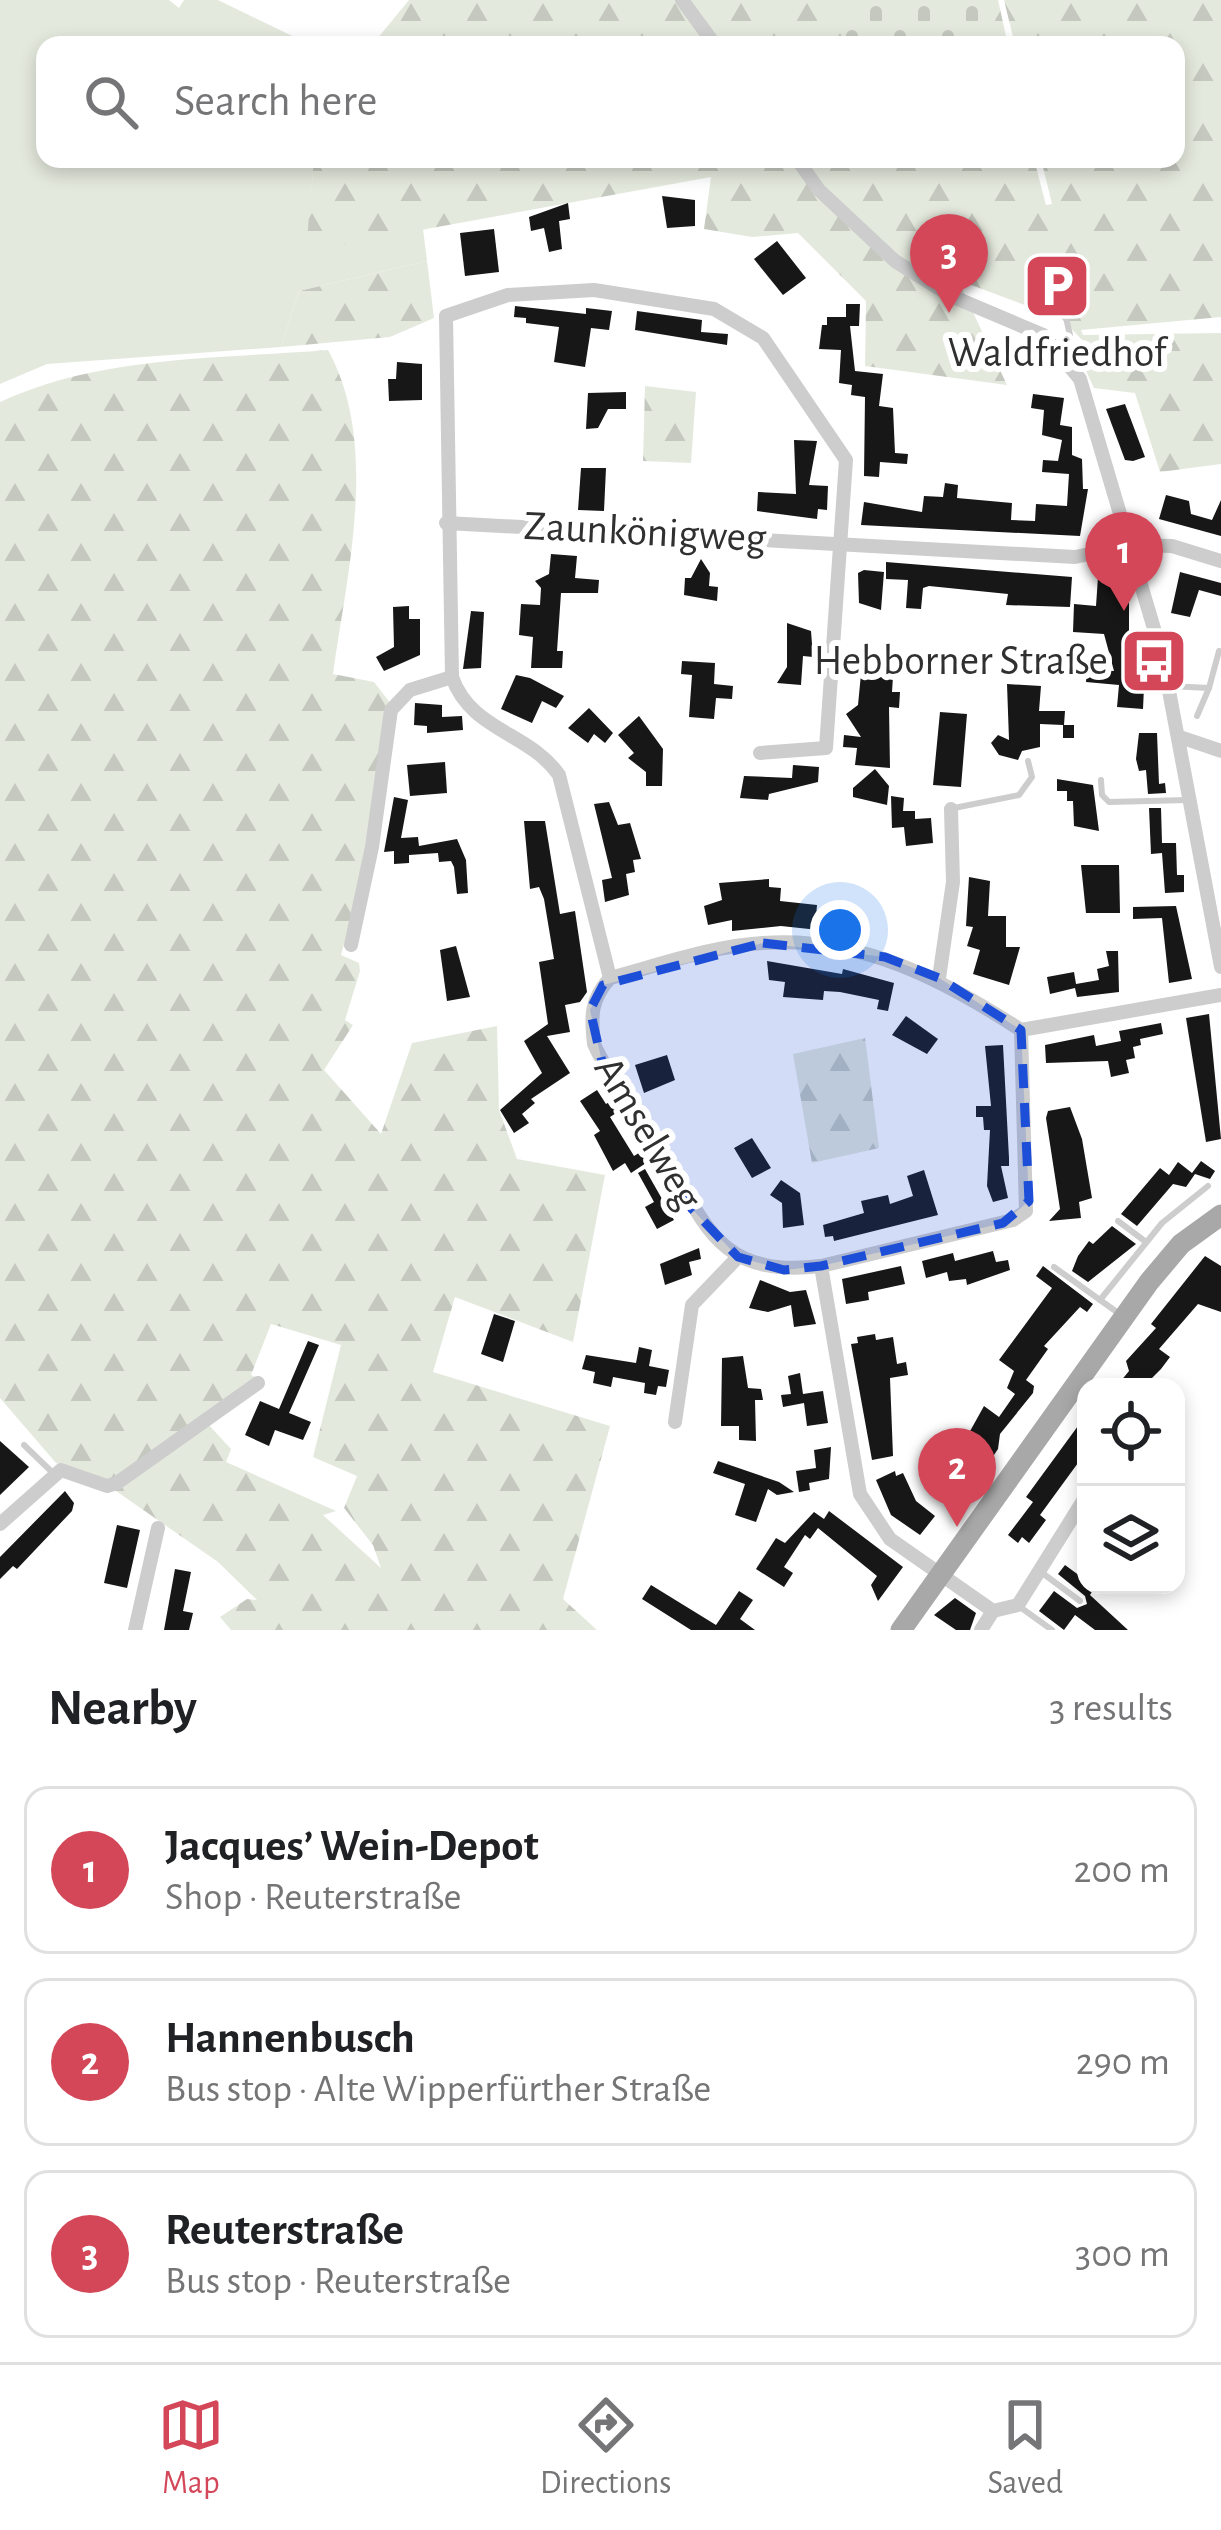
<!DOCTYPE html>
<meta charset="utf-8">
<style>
:root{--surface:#fff;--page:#f6f6f6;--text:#202124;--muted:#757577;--line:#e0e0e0;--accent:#d34759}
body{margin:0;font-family:"Alegreya Sans",sans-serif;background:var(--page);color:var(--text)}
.controls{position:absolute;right:36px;bottom:36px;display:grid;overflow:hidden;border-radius:24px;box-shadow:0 6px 18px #0003}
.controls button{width:108px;height:108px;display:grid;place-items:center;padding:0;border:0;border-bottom:3px solid var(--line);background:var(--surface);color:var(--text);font:60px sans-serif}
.you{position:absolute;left:840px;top:930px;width:42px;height:42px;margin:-30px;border:9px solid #fff;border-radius:50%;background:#1a73e8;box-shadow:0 0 0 18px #1a73e833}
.badge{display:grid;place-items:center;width:78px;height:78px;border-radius:50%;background:var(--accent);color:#fff;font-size:39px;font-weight:700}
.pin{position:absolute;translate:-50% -99px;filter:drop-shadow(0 3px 6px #0008)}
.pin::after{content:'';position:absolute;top:63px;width:42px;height:36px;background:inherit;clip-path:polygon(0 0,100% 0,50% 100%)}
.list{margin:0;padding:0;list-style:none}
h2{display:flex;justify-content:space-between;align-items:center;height:156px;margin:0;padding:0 48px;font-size:51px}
h2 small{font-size:39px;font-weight:400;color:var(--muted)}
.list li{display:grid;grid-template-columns:78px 1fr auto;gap:36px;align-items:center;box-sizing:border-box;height:168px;margin:0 24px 24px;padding:0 24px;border:3px solid var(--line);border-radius:24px}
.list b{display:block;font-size:45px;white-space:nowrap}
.list p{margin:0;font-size:39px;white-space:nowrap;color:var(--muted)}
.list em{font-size:39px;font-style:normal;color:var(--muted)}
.icon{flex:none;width:66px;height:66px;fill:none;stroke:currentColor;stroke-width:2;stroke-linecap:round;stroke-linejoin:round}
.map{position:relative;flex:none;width:1221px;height:1630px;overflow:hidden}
.search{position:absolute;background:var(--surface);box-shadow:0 6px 18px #0003;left:36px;right:36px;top:36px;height:132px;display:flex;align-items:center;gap:30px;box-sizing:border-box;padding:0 42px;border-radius:24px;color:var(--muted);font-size:45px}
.sheet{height:732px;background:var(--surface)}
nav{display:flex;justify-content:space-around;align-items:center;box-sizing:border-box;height:168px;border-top:3px solid var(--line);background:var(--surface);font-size:33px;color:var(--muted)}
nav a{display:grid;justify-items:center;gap:6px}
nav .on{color:var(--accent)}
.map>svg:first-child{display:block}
.green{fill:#e4e9dd}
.forest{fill:url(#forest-firs);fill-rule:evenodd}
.cemetery{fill:url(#cemetery-stones)}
.building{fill:#171717}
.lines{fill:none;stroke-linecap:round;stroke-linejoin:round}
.service{stroke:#cdcdcd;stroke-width:6}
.minor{stroke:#cdcdcd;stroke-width:14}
.primary{stroke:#a8a8a8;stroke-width:21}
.marked{fill:#1d4ed8;fill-opacity:0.2;stroke:#1d4ed8;stroke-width:9;stroke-dasharray:24 15;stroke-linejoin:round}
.labels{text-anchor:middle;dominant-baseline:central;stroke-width:12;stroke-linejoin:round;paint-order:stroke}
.poi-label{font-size:42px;fill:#303030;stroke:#fff}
.street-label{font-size:42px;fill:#303030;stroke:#fff}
</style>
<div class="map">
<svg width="1221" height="1630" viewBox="0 0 1221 1630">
<defs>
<pattern id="forest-firs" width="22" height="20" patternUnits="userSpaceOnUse" patternTransform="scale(3)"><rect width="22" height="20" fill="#e4e9dd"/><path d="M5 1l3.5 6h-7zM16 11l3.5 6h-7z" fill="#c4c8be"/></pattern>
<pattern id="cemetery-stones" width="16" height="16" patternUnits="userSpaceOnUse" patternTransform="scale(3)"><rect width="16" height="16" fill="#e4e9dd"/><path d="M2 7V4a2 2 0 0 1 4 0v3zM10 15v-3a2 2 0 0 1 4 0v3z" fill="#c4c8be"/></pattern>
</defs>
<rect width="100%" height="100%" fill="#fff"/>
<polygon class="green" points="0,0 169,0 179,8 184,0 218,0 311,45 45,45 45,159 314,159 307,250 423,229 427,261 299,291 281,347 47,364 0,384"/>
<g class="forest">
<polygon points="409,0 998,0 1008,45 372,45"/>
<polygon points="1004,0 1221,0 1221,317 1081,330 1083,335 1221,333 1221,464 1160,472 1135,393 1094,388 1080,358 1086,344 1062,319 958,280 1007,385 865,366 866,301 798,233 752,237 704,229 711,177 306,251 314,159 1034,159 1046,205 1052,204 1041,159 1176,159 1176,45 1015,45"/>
<polygon points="427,261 434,318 390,337 281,347 299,291"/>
<path d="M328,350c52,95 19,222 5,324l41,8 17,22 -33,190 -17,61 18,8 1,8 -15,49 8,5 -29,45 57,64 31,-91 85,-17 2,84 18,49 88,16 -32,167 -118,-45 -22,75 177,54 -47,173 34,31h-366l-11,-13 27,-18 10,1 -39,-38 -112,-78 -50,-21 -56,-65v-996c101,-47 218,-43 328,-52zM271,1324l70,21 -28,112 44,19 -13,32 29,37 8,23 -58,-53 13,-4 -110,-49 5,-13 -24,-26 56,-42 -12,-6z"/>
<polygon points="645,386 696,392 691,463 643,461"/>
<polygon points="865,1038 879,1148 812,1163 793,1054"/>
</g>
<polygon class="cemetery" points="831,0 978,0 992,45 844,45"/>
<g class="building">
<polygon points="662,196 695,200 695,226 667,228"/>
<polygon points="568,203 570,219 559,221 562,249 549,252 544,228 531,231 529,217"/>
<polygon points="494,229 499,272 465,276 460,233"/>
<polygon points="777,241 806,278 783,295 754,259"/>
<polygon points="846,304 860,304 859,326 850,326 855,371 883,374 879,406 893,408 895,453 908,454 907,464 880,462 879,477 864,476 865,397 851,395 852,385 839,383 841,350 819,349 822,325 827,325 827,317 846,317"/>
<polygon points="515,306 586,314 586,308 612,311 609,330 591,328 585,367 554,362 559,327 526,323 526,318 514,317"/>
<polygon points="637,311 702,320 701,332 728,334 727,345 635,330"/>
<polygon points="397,362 422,364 422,400 389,401 388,379 396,379"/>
<polygon points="626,392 626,409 608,409 598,428 586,429 588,393"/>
<polygon points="1033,394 1064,398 1060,425 1072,427 1072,455 1082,459 1083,489 1088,489 1080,536 861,525 864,502 922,512 924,496 943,497 945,483 958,485 957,498 1012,503 1011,520 1035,521 1036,504 1067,506 1069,474 1042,472 1043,460 1058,461 1062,440 1042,435 1044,410 1031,408"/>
<polygon points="1125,404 1145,457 1133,461 1125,460 1106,409"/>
<polygon points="794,440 817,441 809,485 828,486 827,510 818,509 817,519 757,511 758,492 796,494"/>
<polygon points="581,468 606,468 604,511 578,510"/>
<polygon points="1166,495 1189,501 1191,514 1212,520 1221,500 1221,536 1159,519"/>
<polygon points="551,554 577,556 575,578 599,580 598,593 561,593 557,651 563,651 562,668 531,668 533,637 519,635 521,604 540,605 541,588 535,581 549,574"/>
<polygon points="701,559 710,573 709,586 718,587 717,601 684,595 685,578 691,578"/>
<polygon points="886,562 1072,577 1070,607 1006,605 1008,594 929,586 923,588 921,609 906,608 908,580 886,579"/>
<polygon points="864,570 884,572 881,610 859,603 858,573"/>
<polygon points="1180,572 1221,583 1221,596 1199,590 1190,617 1171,613"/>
<polygon points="1098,577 1119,578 1118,601 1129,601 1129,633 1137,661 1131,663 1138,686 1144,687 1143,709 1117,707 1119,685 1086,682 1087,669 1114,671 1104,634 1073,632 1074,604 1096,606"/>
<polygon points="409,606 409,619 420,619 420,655 384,671 376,657 394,647 393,607"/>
<polygon points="471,611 484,612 481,668 463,669"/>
<polygon points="787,623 811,631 813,657 803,656 801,685 777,683 787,667"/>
<polygon points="682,661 715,663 714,684 733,686 732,699 716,698 714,719 689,717 692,675 681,674"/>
<polygon points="861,674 893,676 892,692 900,692 899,708 889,707 890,768 855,765 857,748 843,747 844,735 861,737 846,714 858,705"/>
<polygon points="516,675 530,678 564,696 556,708 542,701 532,723 501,709"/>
<polygon points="1007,684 1041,686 1039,711 1065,711 1064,725 1074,725 1074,738 1063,738 1063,725 1040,724 1040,747 1022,751 1018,760 999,755 991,743 998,735 1009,740"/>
<polygon points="415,703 442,705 442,717 462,716 463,730 427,733 427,726 414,725"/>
<polygon points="589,708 613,733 605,743 594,734 588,743 568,728"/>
<polygon points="940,712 967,714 961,787 933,785"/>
<polygon points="639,716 663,749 662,786 646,786 646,772 628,758 634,753 618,735"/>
<polygon points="1139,733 1157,733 1159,784 1165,783 1166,793 1148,794 1146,770 1139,771 1136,759"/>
<polygon points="445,762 447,793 410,796 407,765"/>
<polygon points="793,765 819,767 818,782 769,794 768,800 740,798 744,776 792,778"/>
<polygon points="875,769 889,786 887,805 853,797 853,788"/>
<polygon points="1057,779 1093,785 1099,831 1074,826 1073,801 1067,801 1067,791 1057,791"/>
<polygon points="891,796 904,798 903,811 915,811 915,819 931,818 933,843 906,846 904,827 892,828"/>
<polygon points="394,797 408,800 401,838 418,837 419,846 457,839 466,860 468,893 457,894 454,867 451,861 439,862 438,853 409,855 409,863 394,864 394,851 384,852"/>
<polygon points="609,802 618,825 630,823 641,859 633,860 635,872 626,874 629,895 605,902 602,880 612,878 594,804"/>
<polygon points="1149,808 1161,808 1162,843 1176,843 1177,875 1184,875 1184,892 1165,893 1162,853 1151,854"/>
<polygon points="524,821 545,821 560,914 575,911 587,992 580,1002 565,1005 570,1032 547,1036 570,1073 531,1099 535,1103 522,1114 529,1123 514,1133 500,1110 542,1073 524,1041 548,1024 539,962 554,959 544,899 539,887 530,889"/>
<polygon points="1081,865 1119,865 1120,913 1086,913"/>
<polygon points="969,877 990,881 988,916 1006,916 1006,947 1020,947 1009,985 973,974 980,950 967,946 973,927 966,926"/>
<polygon points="769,879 769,887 781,888 780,901 817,905 816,917 830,918 828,931 781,926 732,931 732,920 708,925 704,906 722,900 719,883"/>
<polygon points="1176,906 1192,979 1169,983 1162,918 1133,919 1133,907"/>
<polygon points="456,946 470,997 447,1001 440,950"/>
<polygon points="1106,951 1118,951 1119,992 1077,997 1075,988 1050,994 1047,977 1074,972 1076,984 1099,980 1097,969 1109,966"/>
<polygon points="767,961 842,974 843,969 894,983 888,1011 877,1009 879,1000 840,992 824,991 823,1000 783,997 785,982 769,980"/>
<polygon points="1209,1014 1221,1139 1206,1142 1186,1018"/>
<polygon points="906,1016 938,1039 927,1054 892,1035"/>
<polygon points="1161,1023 1163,1034 1140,1039 1141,1045 1133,1047 1135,1058 1126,1060 1129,1073 1111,1077 1108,1061 1046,1063 1045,1045 1094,1035 1096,1046 1121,1041 1119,1031"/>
<polygon points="1003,1045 1009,1158 1009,1166 1001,1166 1008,1198 993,1202 987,1186 990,1130 984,1130 983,1117 976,1117 976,1106 991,1106 985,1046"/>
<polygon points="667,1055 675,1080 644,1093 635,1065"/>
<polygon points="597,1090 606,1104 614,1099 621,1110 610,1117 634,1156 642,1151 649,1161 631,1173 625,1163 613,1171 594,1135 600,1131 580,1101"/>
<polygon points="1070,1107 1082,1139 1092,1198 1079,1202 1081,1218 1049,1221 1060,1209 1046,1118 1048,1111"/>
<polygon points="752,1138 771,1168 752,1178 734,1148"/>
<polygon points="1201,1161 1215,1171 1210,1179 1195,1174 1186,1187 1173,1184 1137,1226 1121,1214 1160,1168 1169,1175 1178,1162 1192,1173"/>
<polygon points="645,1169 674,1220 657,1229 645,1207 654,1202 638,1173"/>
<polygon points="924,1170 938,1215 834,1241 833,1236 825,1237 823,1225 864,1213 861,1201 888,1195 890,1204 913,1196 907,1176"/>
<polygon points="781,1180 800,1193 804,1225 783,1228 782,1203 770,1195"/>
<polygon points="1112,1226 1136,1244 1088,1282 1072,1271 1078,1256 1089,1241 1093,1244"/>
<polygon points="699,1248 701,1259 689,1262 692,1275 665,1285 660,1264"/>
<polygon points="993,1251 996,1262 1008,1260 1010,1270 967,1285 966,1279 949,1281 947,1272 926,1278 922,1261 953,1253 955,1261"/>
<polygon points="1205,1256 1221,1266 1221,1312 1198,1304 1159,1349 1170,1357 1161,1369 1143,1387 1116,1387 1129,1371 1126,1361 1156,1328 1151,1324"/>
<polygon points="901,1266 905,1284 868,1292 869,1300 846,1304 842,1279"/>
<polygon points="1043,1266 1093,1304 1087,1312 1080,1307 1044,1346 1048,1349 1026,1380 1034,1386 1033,1393 1000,1434 998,1449 969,1492 965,1473 971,1464 962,1457 970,1446 964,1442 984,1406 999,1417 1015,1394 1007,1388 1014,1371 999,1360 1052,1288 1036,1276"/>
<polygon points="760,1280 790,1292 806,1290 816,1324 794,1327 791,1305 768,1312 749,1308"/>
<polygon points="494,1314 515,1321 503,1362 481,1354"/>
<polygon points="875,1334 876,1340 893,1337 897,1364 906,1362 908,1375 890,1378 893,1456 872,1460 851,1344 858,1343 857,1337"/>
<polygon points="308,1341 319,1345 289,1413 311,1422 303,1440 275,1430 269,1446 245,1435 260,1401 279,1409"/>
<polygon points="639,1347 652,1350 649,1366 669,1370 666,1387 658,1386 656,1395 644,1393 645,1383 613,1377 611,1387 593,1383 595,1372 582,1369 586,1355 636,1363"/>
<polygon points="743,1356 748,1388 761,1389 763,1400 755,1400 756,1441 739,1440 739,1426 721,1426 722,1358"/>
<polygon points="800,1373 803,1394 823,1391 828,1423 807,1426 804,1403 783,1407 781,1395 791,1394 788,1376"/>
<polygon points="1086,1415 1086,1452 1040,1515 1046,1520 1029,1543 1022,1537 1018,1543 1008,1535 1033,1502 1026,1497"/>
<polygon points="0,1441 29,1467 0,1495"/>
<polygon points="831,1447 829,1479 809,1483 810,1490 799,1492 796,1471 816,1468 814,1450"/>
<polygon points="718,1461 779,1482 794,1492 777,1495 768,1489 756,1522 735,1515 745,1484 713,1473"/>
<polygon points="895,1471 896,1476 903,1473 916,1501 935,1516 920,1535 891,1515 876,1480"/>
<polygon points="65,1491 74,1503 72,1511 17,1569 13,1566 0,1579 0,1557"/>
<polygon points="829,1511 903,1567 878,1601 871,1585 877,1576 818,1528 810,1539 805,1535 784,1567 793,1573 784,1587 756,1569 776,1538 785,1543 814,1512 824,1519"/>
<polygon points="117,1525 140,1530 127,1588 104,1583"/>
<polygon points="1065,1565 1095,1587 1090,1595 1128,1630 1095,1630 1075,1615 1064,1630 1039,1611 1054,1591 1077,1608 1087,1604 1085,1596 1058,1574"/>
<polygon points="175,1569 191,1572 183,1611 193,1613 189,1630 164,1630"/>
<polygon points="651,1585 716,1625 739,1591 753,1600 740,1619 755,1630 691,1630 642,1599"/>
<polygon points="955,1598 976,1613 970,1630 956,1630 934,1615"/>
</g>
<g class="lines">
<g class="service">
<polyline points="1053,261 1070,335 1060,349"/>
<polyline points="1169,686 1209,688 1219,651"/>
<polyline points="1197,716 1209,688"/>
<polyline points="1101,780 1102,795 1109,802 1188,800"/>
<polyline points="954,808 1019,795 1032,777 1028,761"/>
<polyline points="1118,1221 1146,1242"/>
<polyline points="1054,1267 1121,1315"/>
<polyline points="1100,1300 1162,1223 1208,1186"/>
<polyline points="24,1445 54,1474"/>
<polyline points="1041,1572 1080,1601"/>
<polyline points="1020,1607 1052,1630"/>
</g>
<g class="minor">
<polyline points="682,0 715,45"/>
<polyline points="797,159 819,190 895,261 951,296 1043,335 1080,379 1163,659 1221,967"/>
<polyline points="446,523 1075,557 1132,545 1172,546 1221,561"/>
<polyline points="1180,737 1221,751"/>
<polyline points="351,945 372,847 391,710 410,690 452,677"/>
<path d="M610,978l-51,-203c-30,-43 -88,-44 -107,-98l-6,-361 62,-21 86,-5 120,19 49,29 83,122 -20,288 -66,5"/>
<polyline points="939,978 953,882 951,809"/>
<path d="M821,1266c-116,14 -119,-58 -171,-137 -19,-29 -42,-53 -56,-85 -3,-27 -4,-44 16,-66 49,-13 102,-32 153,-35 98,-7 179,36 258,87"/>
<polyline points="675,1422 692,1305 738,1257"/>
<polyline points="0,1524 61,1470 107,1486 117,1483 258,1383"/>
<polyline points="993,1611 890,1539 860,1494 821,1266 1013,1220 1026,1211 1021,1030 1221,995"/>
<polyline points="135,1630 158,1528"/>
<polyline points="981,1630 993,1611 1018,1605 1086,1496"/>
</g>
<polyline class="primary" points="901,1630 1149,1282 1181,1244 1221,1215"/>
</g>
<path class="marked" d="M763,943l122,14 54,21 82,52 8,171 -26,22 -182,43 -37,4 -46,-13 -46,-48 -89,-143 -13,-56 13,-25z"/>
<defs>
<g id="parking-square" transform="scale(3.45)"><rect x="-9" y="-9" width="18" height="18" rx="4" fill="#d34759" stroke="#fff"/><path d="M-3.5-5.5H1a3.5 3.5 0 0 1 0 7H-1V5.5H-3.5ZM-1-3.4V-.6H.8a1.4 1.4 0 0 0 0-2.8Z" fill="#fff"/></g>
<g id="bus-square" transform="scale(3.45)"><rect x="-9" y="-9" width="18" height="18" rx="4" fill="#d34759" stroke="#fff"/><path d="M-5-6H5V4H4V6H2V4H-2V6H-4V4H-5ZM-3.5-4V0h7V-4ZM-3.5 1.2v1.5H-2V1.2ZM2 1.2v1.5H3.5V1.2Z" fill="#fff"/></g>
</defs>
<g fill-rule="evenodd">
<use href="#parking-square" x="1057" y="286"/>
<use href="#bus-square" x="1154" y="661"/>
</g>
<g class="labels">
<g class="poi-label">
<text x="1057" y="353">Waldfriedhof</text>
<text x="1108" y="661" text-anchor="end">Hebborner Straße</text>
</g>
<g class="street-label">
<text transform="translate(645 532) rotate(3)">Zaunkönigweg</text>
<text transform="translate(648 1133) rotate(59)">Amselweg</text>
</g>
</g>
</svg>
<div class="controls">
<button><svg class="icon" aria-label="locate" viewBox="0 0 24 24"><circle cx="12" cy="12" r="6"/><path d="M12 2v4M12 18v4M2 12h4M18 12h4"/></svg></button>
<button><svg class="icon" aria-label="layers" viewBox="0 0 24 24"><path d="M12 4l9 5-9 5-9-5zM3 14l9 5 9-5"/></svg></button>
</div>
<div class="you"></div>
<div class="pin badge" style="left:1124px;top:611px">1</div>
<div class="pin badge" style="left:957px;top:1527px">2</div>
<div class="pin badge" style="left:949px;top:313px">3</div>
<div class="search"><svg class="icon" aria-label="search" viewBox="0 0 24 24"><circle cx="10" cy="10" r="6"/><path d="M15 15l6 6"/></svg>Search here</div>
</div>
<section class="sheet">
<h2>Nearby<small>3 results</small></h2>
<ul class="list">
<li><span class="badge">1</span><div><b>Jacques’ Wein-Depot</b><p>Shop · Reuterstraße</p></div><em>200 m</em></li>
<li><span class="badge">2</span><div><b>Hannenbusch</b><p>Bus stop · Alte Wipperfürther Straße</p></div><em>290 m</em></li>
<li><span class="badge">3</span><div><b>Reuterstraße</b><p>Bus stop · Reuterstraße</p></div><em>300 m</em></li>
</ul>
</section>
<nav>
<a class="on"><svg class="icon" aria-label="map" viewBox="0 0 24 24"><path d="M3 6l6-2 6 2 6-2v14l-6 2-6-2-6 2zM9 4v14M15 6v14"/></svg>Map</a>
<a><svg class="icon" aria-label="directions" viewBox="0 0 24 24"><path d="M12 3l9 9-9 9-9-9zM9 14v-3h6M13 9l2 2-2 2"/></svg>Directions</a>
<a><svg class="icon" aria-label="saved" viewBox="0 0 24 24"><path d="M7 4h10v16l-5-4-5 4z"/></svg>Saved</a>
</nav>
